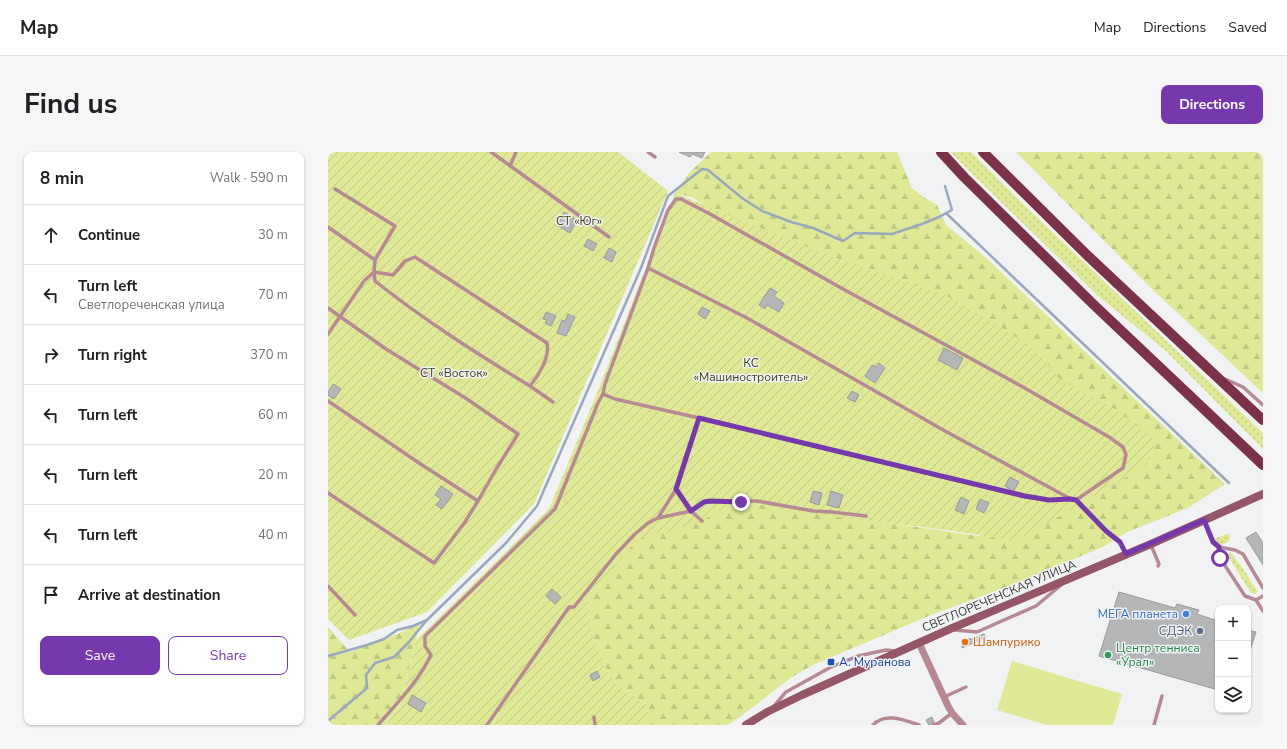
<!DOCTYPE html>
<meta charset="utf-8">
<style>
:root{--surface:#fff;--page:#f6f6f6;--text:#202124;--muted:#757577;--line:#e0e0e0;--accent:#7538ad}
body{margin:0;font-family:"Nunito Sans",sans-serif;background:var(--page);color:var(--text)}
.controls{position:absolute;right:12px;bottom:12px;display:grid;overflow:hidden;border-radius:8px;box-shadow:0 1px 3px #0004}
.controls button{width:36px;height:36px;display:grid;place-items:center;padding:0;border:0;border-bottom:1px solid var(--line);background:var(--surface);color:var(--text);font:20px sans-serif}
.stop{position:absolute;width:12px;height:12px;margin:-9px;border:3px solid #7538ad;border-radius:50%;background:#fff}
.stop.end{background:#7538ad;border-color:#fff;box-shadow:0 1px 4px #0008}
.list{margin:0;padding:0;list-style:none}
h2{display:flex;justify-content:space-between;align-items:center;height:52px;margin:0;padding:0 16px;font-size:17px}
h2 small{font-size:13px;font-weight:400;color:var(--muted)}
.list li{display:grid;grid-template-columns:26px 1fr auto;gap:12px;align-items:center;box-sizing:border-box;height:60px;padding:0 16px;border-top:1px solid var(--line)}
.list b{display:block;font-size:15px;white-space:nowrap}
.list p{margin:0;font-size:13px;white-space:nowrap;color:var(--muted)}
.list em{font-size:13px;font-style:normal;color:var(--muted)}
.actions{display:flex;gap:8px;padding:12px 16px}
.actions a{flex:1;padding:9px 0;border:1px solid var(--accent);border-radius:8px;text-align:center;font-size:14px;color:var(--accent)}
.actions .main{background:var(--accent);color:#fff}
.icon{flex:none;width:22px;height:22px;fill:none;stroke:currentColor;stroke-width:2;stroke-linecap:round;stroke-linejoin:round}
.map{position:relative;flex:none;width:935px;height:573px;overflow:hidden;border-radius:8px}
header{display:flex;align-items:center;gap:24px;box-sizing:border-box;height:56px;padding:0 20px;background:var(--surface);border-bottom:1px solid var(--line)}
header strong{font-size:19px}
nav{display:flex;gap:22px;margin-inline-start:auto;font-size:14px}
.intro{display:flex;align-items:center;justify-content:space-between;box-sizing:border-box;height:96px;padding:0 24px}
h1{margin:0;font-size:28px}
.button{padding:10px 18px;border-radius:8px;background:var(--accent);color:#fff;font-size:14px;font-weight:700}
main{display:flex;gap:24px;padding:0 24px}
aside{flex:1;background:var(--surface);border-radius:8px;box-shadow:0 1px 3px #0004}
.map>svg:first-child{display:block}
.grass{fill:url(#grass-dots)}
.forest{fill:url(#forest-firs)}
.garden{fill:url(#garden-furrows)}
.pitch{fill:#dfe995}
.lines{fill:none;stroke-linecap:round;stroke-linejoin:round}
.stream{stroke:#9aa8bf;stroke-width:2.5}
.building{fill:#b3b5b7;stroke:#989a9c}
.lane{stroke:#b68993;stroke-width:3.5}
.street{stroke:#b68993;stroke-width:7}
.secondary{stroke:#955667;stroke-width:8}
.primary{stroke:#7b3148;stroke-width:10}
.route{stroke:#7538ad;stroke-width:5}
.shop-dot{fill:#3f7fe0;stroke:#f0f2f4;stroke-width:1.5}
.service-dot{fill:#5c6f8a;stroke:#f0f2f4;stroke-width:1.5}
.food-dot{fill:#e8710a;stroke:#f0f2f4;stroke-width:1.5}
.leisure-dot{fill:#2e9e5b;stroke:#f0f2f4;stroke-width:1.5}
.transit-dot{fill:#1a4fb4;stroke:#f0f2f4;stroke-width:1.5}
.labels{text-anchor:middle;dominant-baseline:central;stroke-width:3;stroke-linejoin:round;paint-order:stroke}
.park-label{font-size:12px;fill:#40451b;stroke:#f0f2f4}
.street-label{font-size:12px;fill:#373839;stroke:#f0f2f4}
.shop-label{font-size:12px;fill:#366cbe;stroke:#f0f2f4;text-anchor:end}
.service-label{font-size:12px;fill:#4e5e75;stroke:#f0f2f4;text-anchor:end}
.food-label{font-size:12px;fill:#c56008;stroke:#f0f2f4;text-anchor:start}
.leisure-label{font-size:12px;fill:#27864d;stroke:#f0f2f4;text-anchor:start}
.transit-label{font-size:12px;fill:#164399;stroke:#f0f2f4;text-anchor:start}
</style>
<header>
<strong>Map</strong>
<nav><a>Map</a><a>Directions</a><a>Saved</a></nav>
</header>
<div class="intro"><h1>Find us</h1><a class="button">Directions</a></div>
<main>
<aside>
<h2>8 min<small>Walk · 590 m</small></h2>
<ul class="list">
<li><svg class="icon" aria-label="ahead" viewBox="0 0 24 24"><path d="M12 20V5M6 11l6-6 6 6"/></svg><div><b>Continue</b></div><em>30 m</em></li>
<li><svg class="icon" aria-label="left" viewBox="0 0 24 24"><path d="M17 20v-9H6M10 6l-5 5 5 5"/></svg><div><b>Turn left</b><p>Светлореченская улица</p></div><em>70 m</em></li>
<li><svg class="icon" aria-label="right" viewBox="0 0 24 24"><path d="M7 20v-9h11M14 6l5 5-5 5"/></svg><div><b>Turn right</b></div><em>370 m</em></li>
<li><svg class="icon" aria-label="left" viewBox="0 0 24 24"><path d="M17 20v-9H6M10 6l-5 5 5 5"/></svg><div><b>Turn left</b></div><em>60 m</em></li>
<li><svg class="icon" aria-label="left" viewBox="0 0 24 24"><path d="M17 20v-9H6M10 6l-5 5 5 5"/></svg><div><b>Turn left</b></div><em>20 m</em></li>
<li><svg class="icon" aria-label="left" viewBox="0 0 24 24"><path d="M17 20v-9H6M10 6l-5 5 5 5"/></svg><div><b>Turn left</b></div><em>40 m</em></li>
<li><svg class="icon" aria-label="arrive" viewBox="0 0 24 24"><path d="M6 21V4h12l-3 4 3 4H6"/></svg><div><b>Arrive at destination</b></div></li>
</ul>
<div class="actions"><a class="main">Save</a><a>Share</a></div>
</aside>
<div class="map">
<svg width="935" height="573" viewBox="0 0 935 573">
<defs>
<pattern id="grass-dots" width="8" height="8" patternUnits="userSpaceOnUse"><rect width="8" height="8" fill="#dfe995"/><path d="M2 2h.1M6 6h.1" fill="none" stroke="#c0c981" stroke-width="1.8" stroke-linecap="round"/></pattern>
<pattern id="forest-firs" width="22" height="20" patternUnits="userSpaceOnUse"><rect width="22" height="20" fill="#dfe995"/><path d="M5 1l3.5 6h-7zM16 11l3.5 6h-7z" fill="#c0c981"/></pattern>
<pattern id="garden-furrows" width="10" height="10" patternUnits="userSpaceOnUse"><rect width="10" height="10" fill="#dfe995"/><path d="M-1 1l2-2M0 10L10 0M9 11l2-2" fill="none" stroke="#c0c981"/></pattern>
</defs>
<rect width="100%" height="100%" fill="#f0f2f4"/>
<g class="grass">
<polygon points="623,0 643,0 692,49 935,281 935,297 838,199 770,144 637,15"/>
<polygon points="901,381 902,388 894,393 889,392 886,387"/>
<polygon points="903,400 911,412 912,412 930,440 927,442 923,441 899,403"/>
</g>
<g class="forest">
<polygon points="383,0 569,0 584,36 597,46 609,53 618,73 656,104 897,332 860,356 799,380 775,395 681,434 603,463 485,513 464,525 412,565 399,573 313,573 320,566 320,553 297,539 280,522 264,481 260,445 311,349 428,352 651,384 753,352 818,312 823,302 403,71 366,46 347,41 362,20"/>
<polygon points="688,0 935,0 935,241 823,136"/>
<polygon points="92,471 73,550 58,573 0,573 0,475 22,500 69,482"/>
</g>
<g class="garden">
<polygon points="0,0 290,0 340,39 206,352 99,460 21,488 0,467"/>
<polygon points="347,41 499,103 617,143 675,176 710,201 732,227 787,257 828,288 819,312 753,352 687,389 626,379 486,362 428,352 403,352 374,369 341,380 324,382 308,389 260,445 264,481 280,522 297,539 320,553 320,566 313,573 58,573 73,550 88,488 221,357 269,241"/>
</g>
<polygon class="pitch" points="684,509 794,542 785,573 719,573 669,558"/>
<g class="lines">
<g class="stream">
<polyline points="618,61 901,331"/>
<polyline points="0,504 39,493 56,487 69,478 85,474 99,468 178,391 209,354 313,116 340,44 374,17 380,18 414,46 434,59 463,70 485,76 515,89 527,81 564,82 594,72 611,65 624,58 617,34"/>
<polyline points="0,569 39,536 38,523 47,511 66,505 80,491 98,469"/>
</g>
</g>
<g class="building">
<polygon points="351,0 377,0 374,6 364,2 362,5"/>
<polygon points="236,60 249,68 242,81 229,73"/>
<polygon points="260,87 269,92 265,99 256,94"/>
<polygon points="281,96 288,100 284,110 276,106"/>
<polygon points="442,136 449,140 446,144 456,151 451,160 439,153 437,157 431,153"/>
<polygon points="374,155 382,159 377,167 370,162"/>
<polygon points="218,160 228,164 223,174 217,171 219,168 215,167"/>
<polygon points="240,162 247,165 238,184 229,181 234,168 237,169"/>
<polygon points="616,196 635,206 629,218 610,208"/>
<polygon points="551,211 557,216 547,231 537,224 544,213 548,215"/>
<polygon points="5,232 13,237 6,247 0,243 0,240"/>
<polygon points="524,239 531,243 527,250 519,246"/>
<polygon points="682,325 691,330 685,340 677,334"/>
<polygon points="113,334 125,342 114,357 108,353 113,347 107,343"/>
<polygon points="485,339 494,341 491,353 482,350"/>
<polygon points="503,339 515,343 511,356 499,353"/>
<polygon points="633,345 641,349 636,362 627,358"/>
<polygon points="652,347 661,351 656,361 648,357"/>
<polygon points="928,380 935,391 935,413 918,386"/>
<polygon points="224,437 233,445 227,452 218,444"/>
<polygon points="791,440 847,456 849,452 871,458 869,462 890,469 890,538 771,504"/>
<polygon points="920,478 928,480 920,505"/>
<polygon points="656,482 658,485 634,496 635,487 644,487"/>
<polygon points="269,519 272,525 265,529 262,523"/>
<polygon points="84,543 98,551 93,560 80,552"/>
<polygon points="604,565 606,570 601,573 598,568"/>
</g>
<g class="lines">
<g class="lane">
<polyline points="163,0 281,85"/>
<polyline points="320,0 327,5"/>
<polyline points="182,14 188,0"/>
<polyline points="0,75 47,108 67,74 7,37"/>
<polyline points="320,116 419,166 617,279 741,346"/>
<polyline points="0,156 58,197 139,247 190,282 167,319 150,349 137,370 106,411 0,341"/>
<polyline points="0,182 36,129 46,120 47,108"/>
<polyline points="897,227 915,235 935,253"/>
<path d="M202,234c-54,-33 -106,-66 -155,-105l-1,-9 19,3 12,-14 10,-4 132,86c3,14 -8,32 -17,43l23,16"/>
<polyline points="0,249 91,311 150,349"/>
<polyline points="348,337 363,359 374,369"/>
<polyline points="748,348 778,379 792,390 798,402"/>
<polyline points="330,366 363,359 375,350 382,349 429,349 485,359 504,360 538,364"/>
<polyline points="876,369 885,390 891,395 907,398 915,402 935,436"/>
<polyline points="823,393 831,412 830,414"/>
<polyline points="891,395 892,406 917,444 928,448 935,459"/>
<polyline points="0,434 27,463"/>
<polyline points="928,448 935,444"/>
<polyline points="627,478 649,480 667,472 708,454 733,433"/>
<polyline points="616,545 638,535"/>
<polyline points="446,554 458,540 503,515 530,504 558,498 568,499"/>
<polyline points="266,565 267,573"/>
<path d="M50,573c20,-23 40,-43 53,-70l-6,-9v-10l130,-127 43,-106 5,-9"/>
<polyline points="159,573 241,455 246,455 288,402 307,382 320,371 330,366 348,337 356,309 371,266 697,345 721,348 742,347 748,348 795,316 798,303 795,295 781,285 695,235 515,137 382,62 353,47 348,47 340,58 326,96 320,116 277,232 275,242 287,247 371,266"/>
<path d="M545,573c12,-13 31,-5 46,0"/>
<polyline points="605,573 611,571 624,561"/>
<polyline points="826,573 834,544"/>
</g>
<polyline class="street" points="591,491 620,554 624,561 635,573"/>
<polyline class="secondary" points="418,573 439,560 474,543 622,477 823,392 935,342"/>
<g class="primary">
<polyline points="613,0 636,25 765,152 935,313"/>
<polyline points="655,0 759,103 935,268"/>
</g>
</g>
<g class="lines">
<polyline class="route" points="413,350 382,349 376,350 363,359 348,337 371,266 697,344 721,348 742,347 748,348 778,379 792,390 798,402 876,368 885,390 891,395 892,406"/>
</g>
<circle class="shop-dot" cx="858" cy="462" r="4"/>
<circle class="service-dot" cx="872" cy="479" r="4"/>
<circle class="food-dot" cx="637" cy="490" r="4"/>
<circle class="leisure-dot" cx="780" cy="503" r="4"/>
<rect class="transit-dot" x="499" y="506" width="8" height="8" rx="2"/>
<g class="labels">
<g class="park-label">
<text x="251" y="69">СТ «Юг»</text>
<text x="423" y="211">КС<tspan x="423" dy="14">«Машиностроитель»</tspan></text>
<text x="126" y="221">СТ «Восток»</text>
</g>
<g class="street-label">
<text transform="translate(671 444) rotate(-23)">СВЕТЛОРЕЧЕНСКАЯ УЛИЦА</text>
</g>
<g class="shop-label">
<text x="850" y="462">МЕГА планета</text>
</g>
<g class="service-label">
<text x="864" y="479">СДЭК</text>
</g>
<g class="food-label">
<text x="645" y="490">Шампурико</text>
</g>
<g class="leisure-label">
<text x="788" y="496">Центр тенниса<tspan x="788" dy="14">«Урал»</tspan></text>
</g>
<g class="transit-label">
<text x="511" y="510">А. Муранова</text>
</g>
</g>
</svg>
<div class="controls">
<button>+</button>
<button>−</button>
<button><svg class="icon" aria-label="layers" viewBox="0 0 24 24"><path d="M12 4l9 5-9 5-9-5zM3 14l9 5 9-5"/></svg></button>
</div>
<div class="stop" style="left:892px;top:406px"></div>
<div class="stop end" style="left:413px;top:350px"></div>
</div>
</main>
